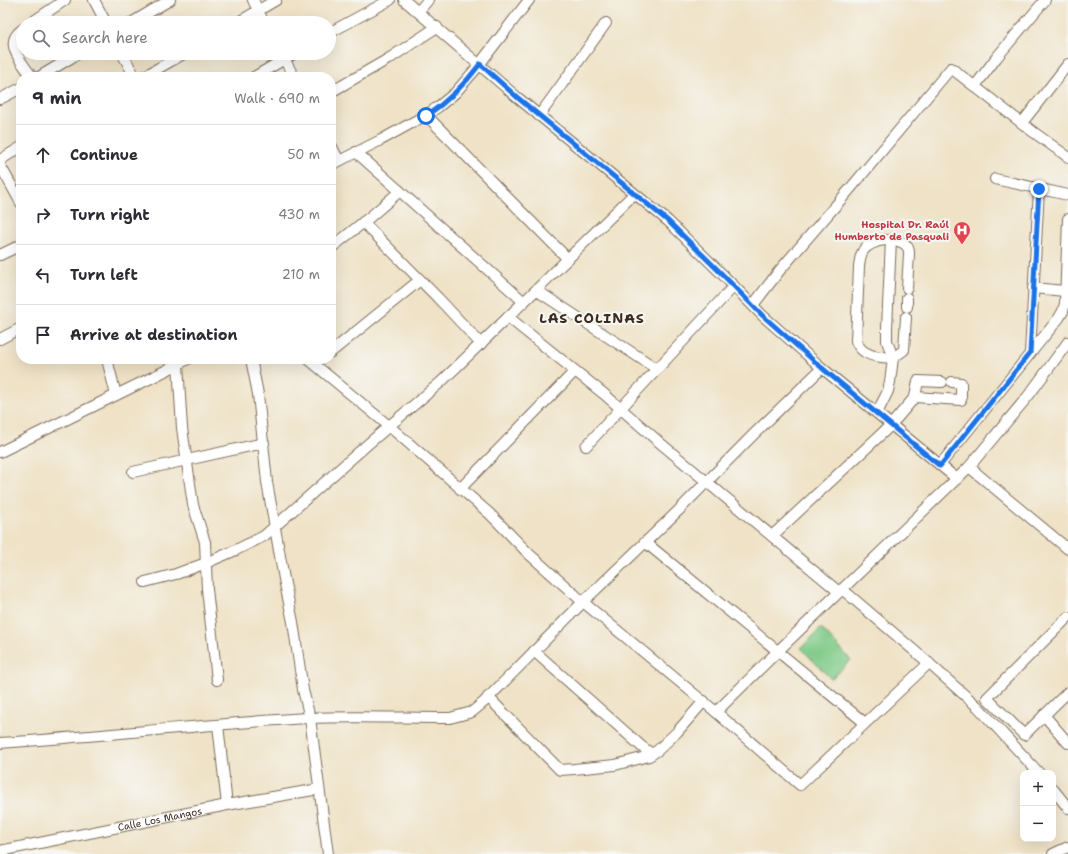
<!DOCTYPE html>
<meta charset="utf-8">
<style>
:root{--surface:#fff;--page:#f2f2f3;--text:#2b2b33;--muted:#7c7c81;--line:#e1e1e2}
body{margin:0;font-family:"Shantell Sans",sans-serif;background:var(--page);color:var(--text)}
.controls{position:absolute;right:12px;bottom:12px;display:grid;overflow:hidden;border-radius:8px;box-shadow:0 4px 16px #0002}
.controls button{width:36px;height:36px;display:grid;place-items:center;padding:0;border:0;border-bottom:1px solid var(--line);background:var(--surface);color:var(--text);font:20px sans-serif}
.stop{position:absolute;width:12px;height:12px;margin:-9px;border:3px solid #1a73e8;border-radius:50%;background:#fff}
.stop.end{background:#1a73e8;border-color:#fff;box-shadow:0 1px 4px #0008}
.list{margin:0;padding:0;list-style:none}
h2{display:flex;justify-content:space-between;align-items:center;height:52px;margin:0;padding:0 16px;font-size:17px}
h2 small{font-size:13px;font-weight:400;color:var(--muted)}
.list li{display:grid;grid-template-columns:26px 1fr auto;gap:12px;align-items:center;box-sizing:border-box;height:60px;padding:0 16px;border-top:1px solid var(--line)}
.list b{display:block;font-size:15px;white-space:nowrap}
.list em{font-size:13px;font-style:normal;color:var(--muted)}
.icon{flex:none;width:22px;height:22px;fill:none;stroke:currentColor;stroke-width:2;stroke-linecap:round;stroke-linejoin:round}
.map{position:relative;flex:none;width:1068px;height:854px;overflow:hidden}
.search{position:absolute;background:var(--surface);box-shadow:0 4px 16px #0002;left:16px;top:16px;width:320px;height:44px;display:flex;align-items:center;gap:10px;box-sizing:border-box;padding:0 14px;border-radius:22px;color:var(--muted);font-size:15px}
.panel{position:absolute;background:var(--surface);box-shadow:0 4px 16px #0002;left:16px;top:72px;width:320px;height:292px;border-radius:16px}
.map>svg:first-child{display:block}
.pitch{fill:#80cb89;stroke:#5e7a54}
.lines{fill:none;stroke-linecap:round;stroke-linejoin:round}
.minor-casing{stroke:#7a6a59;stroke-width:12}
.minor{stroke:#fff;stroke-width:10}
.route{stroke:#1a73e8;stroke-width:5}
.labels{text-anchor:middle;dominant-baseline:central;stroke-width:4;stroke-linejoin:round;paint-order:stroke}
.health-label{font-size:10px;font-weight:bold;fill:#be3a42;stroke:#f6f6f2;text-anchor:end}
.street-label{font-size:10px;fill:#3b2a1e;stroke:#f6f6f2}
.district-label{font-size:14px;font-weight:bold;letter-spacing:1px;fill:#3b2a1e;stroke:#f6f6f2}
</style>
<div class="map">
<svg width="1068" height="854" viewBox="0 0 1068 854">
<rect width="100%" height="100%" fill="#f6f6f2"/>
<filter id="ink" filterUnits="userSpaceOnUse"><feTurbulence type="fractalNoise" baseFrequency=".025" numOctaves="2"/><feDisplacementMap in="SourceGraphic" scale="8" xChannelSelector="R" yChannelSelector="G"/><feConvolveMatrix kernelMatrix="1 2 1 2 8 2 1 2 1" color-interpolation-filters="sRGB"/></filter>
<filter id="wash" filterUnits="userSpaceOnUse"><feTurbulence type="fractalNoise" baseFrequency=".012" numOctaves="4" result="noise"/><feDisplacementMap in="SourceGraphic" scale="16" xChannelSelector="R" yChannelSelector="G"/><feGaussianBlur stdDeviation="0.9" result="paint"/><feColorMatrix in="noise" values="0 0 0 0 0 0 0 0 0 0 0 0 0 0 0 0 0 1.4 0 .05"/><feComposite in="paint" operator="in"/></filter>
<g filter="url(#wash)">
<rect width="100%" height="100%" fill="#efe2c6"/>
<polygon class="pitch" points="821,628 851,660 831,679 801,648"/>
</g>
<g filter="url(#ink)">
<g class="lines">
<g class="minor-casing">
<g id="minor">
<polyline points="94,0 106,23"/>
<polyline points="253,0 264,23"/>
<polyline points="404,0 518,98 668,221 722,274 762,315 822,368 957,479"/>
<polyline points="418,12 428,0"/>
<polyline points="31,23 65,0"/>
<polyline points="131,23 170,0"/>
<polyline points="237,23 276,0"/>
<path d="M23,29c-21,14 -1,33 9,48"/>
<polyline points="329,33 390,0"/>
<polyline points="122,53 135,77"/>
<polyline points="281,53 294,77"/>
<polyline points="39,77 79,53"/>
<polyline points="143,77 185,53"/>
<polyline points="254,77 295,53"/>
<polyline points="975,86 997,57 1045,0"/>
<polyline points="331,92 390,58 437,27"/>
<polyline points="0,99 21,88"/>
<polyline points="426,115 568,259"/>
<polyline points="539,116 606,23"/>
<polyline points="1022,123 1068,64"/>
<polyline points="331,145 339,161"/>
<polyline points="356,152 524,302"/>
<polyline points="0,160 21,147"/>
<polyline points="0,165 21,203"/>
<polyline points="331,165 381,140 426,115 438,107 455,93 475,70 529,0"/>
<polyline points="995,179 1068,195"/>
<polyline points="363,222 438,298 481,344"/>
<polyline points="331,248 370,217 400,191"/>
<polyline points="0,255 21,245"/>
<polyline points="1033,288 1065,291"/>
<polyline points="536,290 657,369"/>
<polyline points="753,305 780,270 850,189 951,68 1032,131 1068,157"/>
<polyline points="907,307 907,298"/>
<polyline points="508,317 604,394 659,442 839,592"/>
<path d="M906,317l-2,33 -11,8c-14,-1 -31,-1 -37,-17l3,-75c1,-5 1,-11 4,-15 7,-12 38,-16 45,-3 1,1 1,4 1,6l-2,34"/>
<polyline points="0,339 21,328"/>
<polyline points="331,352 420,280"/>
<polyline points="1030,353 1039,189"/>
<polyline points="107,359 116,395"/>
<polyline points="251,359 258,394 267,482 284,579 293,622 303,690 310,718 328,854"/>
<polyline points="308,359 389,426 490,514 529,554 583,602 716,712 800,785 929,663"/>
<polyline points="178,364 182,428 193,505 205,542 207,589 217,680"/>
<polyline points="915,397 961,400 961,383 952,382"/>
<polyline points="877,413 888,391 890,382 893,358 887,341 887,328 891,240"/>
<polyline points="586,446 734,286"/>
<polyline points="0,452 155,376 188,359"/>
<polyline points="940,465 1059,318 1063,311 1065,303 1068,219"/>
<polyline points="969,467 1068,549"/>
<polyline points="133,472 264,443"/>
<polyline points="460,489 575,371"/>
<polyline points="772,536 891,425 915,397 918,381 942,382"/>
<polyline points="645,542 865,723"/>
<polyline points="145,582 176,574 206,563 236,550 264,536 368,444 441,382 536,290 634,194"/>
<polyline points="842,589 924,659 978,707 1039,773"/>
<polyline points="1068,617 987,698 1024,735 1068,692"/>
<polyline points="534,651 641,746 652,754"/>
<polyline points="488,697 560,770 574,769 615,765 649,756 658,750 677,732 704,701"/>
<polyline points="716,712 778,651 969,467 1029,395 1068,342"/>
<polyline points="1044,715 1068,743"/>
<polyline points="218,725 227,805"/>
<path d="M0,743c103,-7 205,-19 308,-25 47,-2 95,0 142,0l22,-6 12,-10 99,-100 95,-91 75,-76 69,-67"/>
<polyline points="1053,789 1068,808"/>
<path id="s1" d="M0,851l227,-46 92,-16"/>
<polyline points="1053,854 1068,847"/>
</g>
</g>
<use href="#minor" class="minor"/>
</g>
</g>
<g class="lines" filter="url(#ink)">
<path class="route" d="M426,116c21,-14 39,-32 54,-52l38,34 150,123 54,53 40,41 60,53 118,98 90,-113 9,-164"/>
</g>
<defs>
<g id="hospital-pin" transform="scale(0.9)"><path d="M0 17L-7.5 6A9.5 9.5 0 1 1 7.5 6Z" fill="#e0444e" stroke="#f6f6f2"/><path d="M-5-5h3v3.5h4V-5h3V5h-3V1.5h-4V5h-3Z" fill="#fff"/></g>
</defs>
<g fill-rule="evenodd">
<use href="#hospital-pin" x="962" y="230"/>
</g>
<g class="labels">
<g class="health-label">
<text x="949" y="224">Hospital Dr. Raúl<tspan x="949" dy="12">Humberto de Pasquali</tspan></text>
</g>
<g class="street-label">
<text stroke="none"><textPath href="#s1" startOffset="163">Calle Los Mangos</textPath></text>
</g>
<g class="district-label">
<text x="592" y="318">LAS COLINAS</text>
</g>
</g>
</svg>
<div class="controls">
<button>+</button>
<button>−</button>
</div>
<div class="stop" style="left:426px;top:116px"></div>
<div class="stop end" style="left:1039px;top:189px"></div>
<div class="search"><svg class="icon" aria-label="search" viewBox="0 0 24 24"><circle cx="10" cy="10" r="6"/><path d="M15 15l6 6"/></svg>Search here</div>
<section class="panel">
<h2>9 min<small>Walk · 690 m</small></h2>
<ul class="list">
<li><svg class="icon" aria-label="ahead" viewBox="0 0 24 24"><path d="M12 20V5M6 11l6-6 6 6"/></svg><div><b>Continue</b></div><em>50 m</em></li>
<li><svg class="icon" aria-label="right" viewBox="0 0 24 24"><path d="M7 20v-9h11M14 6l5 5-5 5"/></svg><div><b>Turn right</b></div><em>430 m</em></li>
<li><svg class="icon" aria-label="left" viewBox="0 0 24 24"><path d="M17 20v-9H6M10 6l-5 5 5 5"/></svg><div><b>Turn left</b></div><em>210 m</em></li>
<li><svg class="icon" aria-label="arrive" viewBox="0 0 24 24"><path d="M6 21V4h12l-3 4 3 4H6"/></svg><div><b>Arrive at destination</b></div></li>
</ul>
</section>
</div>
